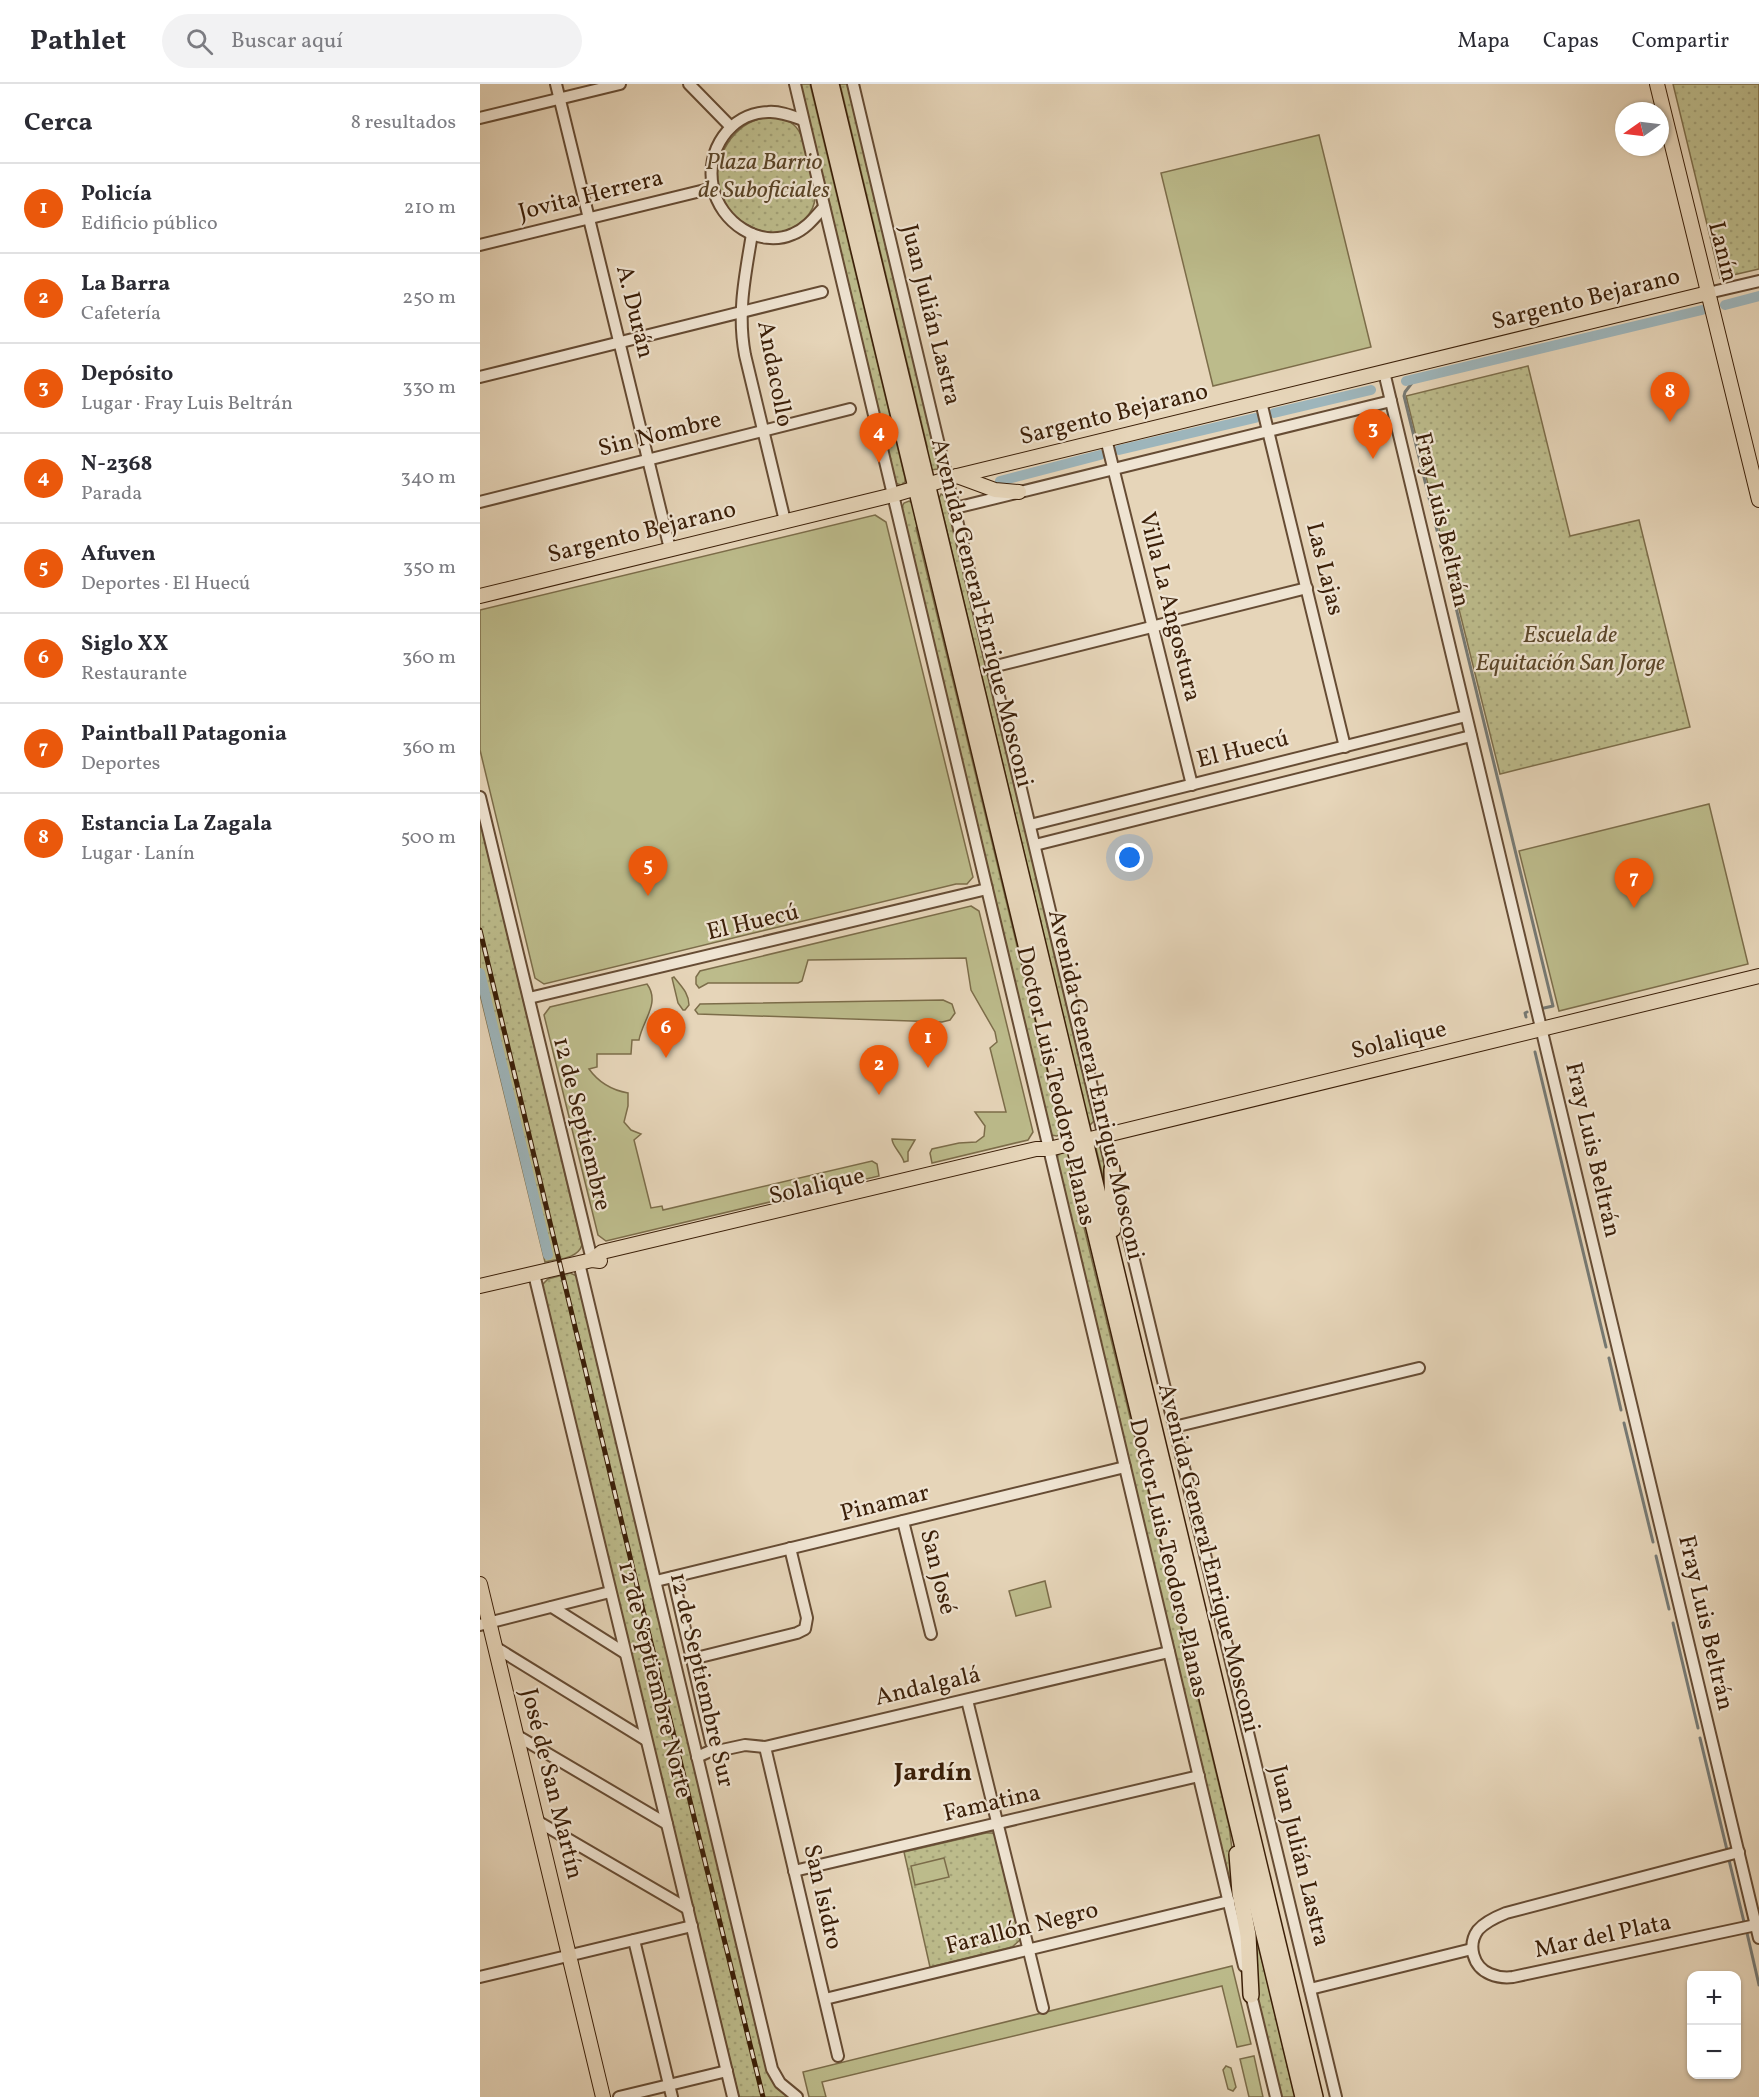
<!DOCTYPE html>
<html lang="es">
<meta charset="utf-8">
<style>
:root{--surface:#fff;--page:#f2f2f3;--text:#2b2b33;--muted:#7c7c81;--line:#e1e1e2;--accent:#ea580c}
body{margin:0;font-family:Vollkorn,serif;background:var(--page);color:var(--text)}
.controls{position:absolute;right:18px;bottom:18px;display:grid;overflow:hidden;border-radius:12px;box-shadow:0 2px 4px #0004}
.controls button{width:54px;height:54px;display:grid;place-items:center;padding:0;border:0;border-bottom:2px solid var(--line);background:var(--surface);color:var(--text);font:30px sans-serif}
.compass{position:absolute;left:1135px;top:18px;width:54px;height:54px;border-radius:50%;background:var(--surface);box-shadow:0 2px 4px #0004;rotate:256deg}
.you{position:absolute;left:650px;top:774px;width:21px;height:21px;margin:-15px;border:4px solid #fff;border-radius:50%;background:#1a73e8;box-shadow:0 0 0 9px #1a73e833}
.badge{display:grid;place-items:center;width:39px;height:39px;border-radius:50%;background:var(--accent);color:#fff;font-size:20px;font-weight:700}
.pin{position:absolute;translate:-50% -50px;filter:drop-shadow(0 2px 3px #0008)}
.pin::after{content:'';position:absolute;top:32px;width:21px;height:18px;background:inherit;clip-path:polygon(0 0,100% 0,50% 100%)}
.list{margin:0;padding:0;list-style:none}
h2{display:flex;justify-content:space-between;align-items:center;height:78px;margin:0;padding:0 24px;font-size:26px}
h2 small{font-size:20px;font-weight:400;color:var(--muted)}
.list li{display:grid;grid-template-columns:39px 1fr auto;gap:18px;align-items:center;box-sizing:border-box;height:90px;padding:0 24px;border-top:2px solid var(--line)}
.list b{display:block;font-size:22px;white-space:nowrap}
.list p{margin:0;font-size:20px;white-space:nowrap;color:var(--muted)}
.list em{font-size:20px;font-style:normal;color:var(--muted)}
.icon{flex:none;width:33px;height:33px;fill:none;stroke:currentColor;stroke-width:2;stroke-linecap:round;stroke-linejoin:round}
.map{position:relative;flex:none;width:1279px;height:2013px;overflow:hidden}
header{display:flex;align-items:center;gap:36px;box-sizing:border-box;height:84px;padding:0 30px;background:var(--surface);border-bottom:2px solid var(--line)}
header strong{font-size:28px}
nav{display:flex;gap:33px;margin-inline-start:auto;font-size:21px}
.search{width:420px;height:54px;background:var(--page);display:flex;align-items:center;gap:15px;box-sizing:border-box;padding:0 21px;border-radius:33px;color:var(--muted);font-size:22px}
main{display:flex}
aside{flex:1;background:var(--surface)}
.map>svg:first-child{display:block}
.grass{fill:url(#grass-dots);stroke:#7c6d4a;stroke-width:1.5}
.garden{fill:#bcbb8b;stroke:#7c6d4a;stroke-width:1.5}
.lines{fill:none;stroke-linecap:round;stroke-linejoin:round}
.stream{stroke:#767973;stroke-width:3}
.canal{stroke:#9db5bb;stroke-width:10}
.minor-casing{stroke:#664c34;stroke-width:14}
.major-casing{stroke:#3b1f08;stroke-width:16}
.highway-casing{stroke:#3b1f08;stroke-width:18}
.minor{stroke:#efe4d2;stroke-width:10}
.major{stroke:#e6d5b9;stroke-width:14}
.highway{stroke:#e6d5b9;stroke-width:15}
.rail-casing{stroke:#3b1f08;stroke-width:5}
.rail{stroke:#efe4d2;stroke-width:3;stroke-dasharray:9;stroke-linecap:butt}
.labels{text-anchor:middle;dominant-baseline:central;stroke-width:4.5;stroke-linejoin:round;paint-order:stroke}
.park-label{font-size:24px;font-style:italic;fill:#5b4629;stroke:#efe4d2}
.street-label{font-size:24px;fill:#3b1f08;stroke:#efe4d2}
.neighbourhood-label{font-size:26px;font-weight:bold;fill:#3b1f08;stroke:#efe4d2}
</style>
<header>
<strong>Pathlet</strong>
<div class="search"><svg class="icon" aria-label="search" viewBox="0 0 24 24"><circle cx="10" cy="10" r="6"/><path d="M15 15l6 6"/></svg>Buscar aquí</div>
<nav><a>Mapa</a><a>Capas</a><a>Compartir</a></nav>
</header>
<main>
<aside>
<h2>Cerca<small>8 resultados</small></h2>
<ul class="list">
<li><span class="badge">1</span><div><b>Policía</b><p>Edificio público</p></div><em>210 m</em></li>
<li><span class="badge">2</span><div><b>La Barra</b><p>Cafetería</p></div><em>250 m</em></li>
<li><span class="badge">3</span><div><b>Depósito</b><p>Lugar · Fray Luis Beltrán</p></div><em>330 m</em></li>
<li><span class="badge">4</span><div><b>N-2368</b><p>Parada</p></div><em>340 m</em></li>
<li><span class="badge">5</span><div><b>Afuven</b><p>Deportes · El Huecú</p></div><em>350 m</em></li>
<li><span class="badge">6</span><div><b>Siglo XX</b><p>Restaurante</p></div><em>360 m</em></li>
<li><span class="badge">7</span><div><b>Paintball Patagonia</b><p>Deportes</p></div><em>360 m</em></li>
<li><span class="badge">8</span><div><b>Estancia La Zagala</b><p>Lugar · Lanín</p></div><em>500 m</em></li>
</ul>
</aside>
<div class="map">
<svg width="1279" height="2013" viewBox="0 0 1279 2013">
<defs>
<pattern id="grass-dots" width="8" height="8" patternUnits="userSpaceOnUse" patternTransform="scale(1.5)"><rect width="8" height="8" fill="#bcbb8b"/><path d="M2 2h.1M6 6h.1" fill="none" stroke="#a2a076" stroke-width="1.8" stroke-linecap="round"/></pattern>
</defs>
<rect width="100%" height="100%" fill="#e6d5b9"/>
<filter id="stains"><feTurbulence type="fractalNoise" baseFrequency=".00333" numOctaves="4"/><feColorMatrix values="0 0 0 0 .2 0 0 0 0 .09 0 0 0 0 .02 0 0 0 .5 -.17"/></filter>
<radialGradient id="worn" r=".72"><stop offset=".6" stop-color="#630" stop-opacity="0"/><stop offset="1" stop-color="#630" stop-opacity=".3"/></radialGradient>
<g class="grass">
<polygon points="319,0 330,0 425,394 425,398 421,401 415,399"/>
<polygon points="360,0 368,0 459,379 458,385 450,386 444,368 447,362"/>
<polygon points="1193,0 1279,0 1279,185 1240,194"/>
<path d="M284,34c10,-1 22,0 30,7 9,8 11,23 13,34 3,12 8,24 8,36 1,19 -18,34 -35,37 -26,4 -57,-19 -62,-45 -6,-29 16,-64 46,-69z"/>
<polygon points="1048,282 1090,452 1159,436 1210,643 1020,690 926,312"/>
<polygon points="461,410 466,413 616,1035 610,1041 608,1040 599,1016 602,1011 459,414"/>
<polygon points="429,417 433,419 440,439 436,444 581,1044 580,1050 577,1052 571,1051 421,425 424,419"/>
<path d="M0,737l102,424c-4,14 -25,14 -37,17l-65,-268z"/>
<polygon points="618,1060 620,1062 627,1087 628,1113 616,1064"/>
<polygon points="585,1067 590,1070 596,1091 593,1098 749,1742 764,1857 577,1078 578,1070"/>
<polygon points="90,1189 97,1192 291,1990 310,2013 259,2013 63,1206 62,1201 68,1195"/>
<polygon points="506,1749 513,1749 516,1753 540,1856 532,1863 450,1883 424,1768"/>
<polygon points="764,1801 815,2013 801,2013 775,1902"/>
</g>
<g class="garden">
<polygon points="839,51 891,263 733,302 681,89"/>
<polygon points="395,431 406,438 493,793 487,800 476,800 64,900 55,894 0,666 0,526"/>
<polygon points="1229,720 1268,880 1079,927 1039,767"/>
<polygon points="491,822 499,827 553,1048 548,1056 452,1079 450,1069 452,1065 479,1059 496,1058 504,1052 505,1042 495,1028 526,1028 510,964 517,958 515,948 491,906 486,874 328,876 322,897 318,899 228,899 219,904 216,900 216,893 220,887"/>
<path d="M194,893c7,9 15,16 15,28l-4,5h-2l-5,-7 -6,-25z"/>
<path d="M167,900c14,19 -5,37 -8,56h-7l-1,14h-34v13l-8,2c10,14 22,21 39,24v13l-4,16 7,8 10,4 -7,6 17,68 11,-2 1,4 209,-49 5,3 2,12 -273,65 -8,-6 -54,-220 6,-8z"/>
<polygon points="463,916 472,920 475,929 470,936 462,938 218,930 215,926 220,920"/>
<path d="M412,1055l23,1 -7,12v9l-4,1c-2,-8 -12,-16 -12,-23z"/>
<polygon points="565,1497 571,1523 536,1532 529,1507"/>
<polygon points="464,1774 469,1793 435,1801 431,1782"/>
<polygon points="752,1882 771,1960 757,1963 742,1902 342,1998 346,2013 329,2013 323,1988"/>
<polygon points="774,1972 783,2013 769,2013 760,1975"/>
<polygon points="746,1982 751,1984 756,2003 753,2007 748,2005 743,1986"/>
</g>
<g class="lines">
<g class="stream">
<polyline points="935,295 925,308 924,312 967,487"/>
<polyline points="970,499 1073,922 1064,924"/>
<polyline points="1046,933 1045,929 1047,928"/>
<polyline points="1055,968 1126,1263"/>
<polyline points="1129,1274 1141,1326"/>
<polyline points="1144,1339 1173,1458"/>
<polyline points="1176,1472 1189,1525"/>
<polyline points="1193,1539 1218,1644"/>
<polyline points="1220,1654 1247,1766"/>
<polyline points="1249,1776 1264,1838"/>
<polyline points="1267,1849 1279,1901"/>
</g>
<g class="canal">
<polyline points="1245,221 1279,212"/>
<polyline points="926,297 1222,226"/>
<polyline points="794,329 891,306"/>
<polyline points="639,366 775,334"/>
<polyline points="520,397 620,371"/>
<polyline points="0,889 68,1171"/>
</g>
<g class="minor-casing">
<g id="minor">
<polyline points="76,0 190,465"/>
<polyline points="209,0 251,43"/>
<polyline points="315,0 764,1882"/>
<polyline points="373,0 633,1091"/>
<polyline points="0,34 140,0"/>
<path d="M323,36c-11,-4 -23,-9 -35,-8 -38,1 -63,39 -55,75 7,35 46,62 80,47 13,-5 22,-17 31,-27"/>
<path d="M272,150c-7,42 -15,79 -7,121l40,166"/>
<polyline points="0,161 233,104"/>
<polyline points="1228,209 1279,197"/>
<polyline points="904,288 1279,1854"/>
<polyline points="0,293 342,208"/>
<polyline points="781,318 865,663"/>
<polyline points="626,355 712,701"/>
<polyline points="0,418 370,325"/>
<polyline points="475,424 911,317"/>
<polyline points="512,583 827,504"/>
<polyline points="0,713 112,1176"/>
<polyline points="550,741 986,632"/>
<polyline points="555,761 991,652"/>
<polyline points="49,914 507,805"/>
<polyline points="637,1106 856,2013"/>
<polyline points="99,1179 292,1985 300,1999 317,2013"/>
<polyline points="54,1190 253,2013"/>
<polyline points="694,1343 939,1284"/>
<polyline points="423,1437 451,1550"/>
<polyline points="193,1493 231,1658 235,1665"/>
<polyline points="176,1497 645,1383"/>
<polyline points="72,1523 145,1569"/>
<polyline points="0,1541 130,1508"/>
<polyline points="15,1563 166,1656"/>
<polyline points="212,1575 317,1549 325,1545 327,1534 310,1464"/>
<polyline points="487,1616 563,1924"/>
<polyline points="36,1651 187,1740"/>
<polyline points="285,1663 358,1972"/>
<polyline points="217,1673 235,1665 242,1666 265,1661 285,1663 689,1568"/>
<polyline points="57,1737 208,1825"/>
<path d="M1259,1768l-233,61c-10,4 -21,9 -28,17 -11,15 -5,37 12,44 7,3 15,4 23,3l243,-52"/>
<polyline points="314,1787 719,1692"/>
<polyline points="154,1856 192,2013"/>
<polyline points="0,1893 212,1842"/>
<polyline points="830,1905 992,1865"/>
<polyline points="770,1906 796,2013"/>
<polyline points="345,1915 749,1817"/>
<polyline points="139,2013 247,1987"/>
</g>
</g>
<g class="major-casing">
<g id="major">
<polyline points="1177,0 1279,416"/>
<polyline points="477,392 515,406 539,408"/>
<polyline points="0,512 413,411 477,392 1228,209"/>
<polyline points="112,1176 122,1168 556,1065 569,1065 1279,892"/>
<polyline points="0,1202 112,1176 120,1177"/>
<polyline points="0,1500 123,2013"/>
</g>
</g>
<g class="highway-casing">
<g id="highway">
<polyline points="339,0 823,2013"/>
<polyline points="351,0 835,2013"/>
<polyline points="632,1085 633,1145"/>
<polyline points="757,1770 760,1809 768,1851 771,1911"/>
</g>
</g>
<use href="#minor" class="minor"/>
<use href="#major" class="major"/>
<use href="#highway" class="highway"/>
<g class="rail-casing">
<polyline id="rail" points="0,846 157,1502 283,2013"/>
</g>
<use href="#rail" class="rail"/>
</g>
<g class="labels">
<g class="park-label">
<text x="284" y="79">Plaza Barrio<tspan x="284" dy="28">de Suboficiales</tspan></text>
<text x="1090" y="552">Escuela de<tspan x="1090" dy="28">Equitación San Jorge</tspan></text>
</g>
<g class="street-label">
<text transform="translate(111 112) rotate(-14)">Jovita Herrera</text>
<text transform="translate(1242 168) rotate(76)">Lanín</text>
<text transform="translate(1106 216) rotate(-14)">Sargento Bejarano</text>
<text transform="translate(154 228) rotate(76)">A. Durán</text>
<text transform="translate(450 231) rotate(76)">Juan Julián Lastra</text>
<text transform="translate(294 290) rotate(79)">Andacollo</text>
<text transform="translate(634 331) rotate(-14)">Sargento Bejarano</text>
<text transform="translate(180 351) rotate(-14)">Sin Nombre</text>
<text transform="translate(961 436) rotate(77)">Fray Luis Beltrán</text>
<text transform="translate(162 449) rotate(-14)">Sargento Bejarano</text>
<text transform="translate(844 485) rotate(76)">Las Lajas</text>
<text transform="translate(689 523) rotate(76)">Villa La Angostura</text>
<text transform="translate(501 529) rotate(76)">Avenida General Enrique Mosconi</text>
<text transform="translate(763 666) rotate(-14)">El Huecú</text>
<text transform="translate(273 839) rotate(-13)">El Huecú</text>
<text transform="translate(919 957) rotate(-14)">Solalique</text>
<text transform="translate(615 1001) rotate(77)">Avenida General Enrique Mosconi</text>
<text transform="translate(575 1002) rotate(77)">Doctor Luis Teodoro Planas</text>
<text transform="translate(101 1040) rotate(76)">12 de Septiembre</text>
<text transform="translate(1112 1066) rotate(77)">Fray Luis Beltrán</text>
<text transform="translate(337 1103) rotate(-13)">Solalique</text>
<text transform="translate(405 1420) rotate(-14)">Pinamar</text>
<text transform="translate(688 1474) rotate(77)">Doctor Luis Teodoro Planas</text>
<text transform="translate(728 1474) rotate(76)">Avenida General Enrique Mosconi</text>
<text transform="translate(457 1488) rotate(76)">San José</text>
<text transform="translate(1225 1539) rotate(77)">Fray Luis Beltrán</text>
<text transform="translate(174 1596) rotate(76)">12 de Septiembre Norte</text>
<text transform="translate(221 1596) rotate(77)">12 de Septiembre Sur</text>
<text transform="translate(448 1603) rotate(-13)">Andalgalá</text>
<text transform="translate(71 1700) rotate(76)">José de San Martín</text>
<text transform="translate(512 1720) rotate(-13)">Famatina</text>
<text transform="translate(819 1772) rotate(76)">Juan Julián Lastra</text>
<text transform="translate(342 1813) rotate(77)">San Isidro</text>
<text transform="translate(542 1845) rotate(-14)">Farallón Negro</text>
<text transform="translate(1123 1853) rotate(-12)">Mar del Plata</text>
</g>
<g class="neighbourhood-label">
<text x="453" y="1689">Jardín</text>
</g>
</g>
<rect width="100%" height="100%" filter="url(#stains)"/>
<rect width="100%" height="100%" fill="url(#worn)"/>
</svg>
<div class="controls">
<button>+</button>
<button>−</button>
</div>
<svg class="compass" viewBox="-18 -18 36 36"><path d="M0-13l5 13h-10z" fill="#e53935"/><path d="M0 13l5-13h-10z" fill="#7c7c81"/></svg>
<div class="you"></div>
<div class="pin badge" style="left:448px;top:984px">1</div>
<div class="pin badge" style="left:399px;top:1011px">2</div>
<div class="pin badge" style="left:893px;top:375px">3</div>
<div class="pin badge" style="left:399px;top:379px">4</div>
<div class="pin badge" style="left:168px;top:812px">5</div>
<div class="pin badge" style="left:186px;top:974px">6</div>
<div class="pin badge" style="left:1154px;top:824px">7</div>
<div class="pin badge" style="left:1190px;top:338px">8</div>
</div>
</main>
